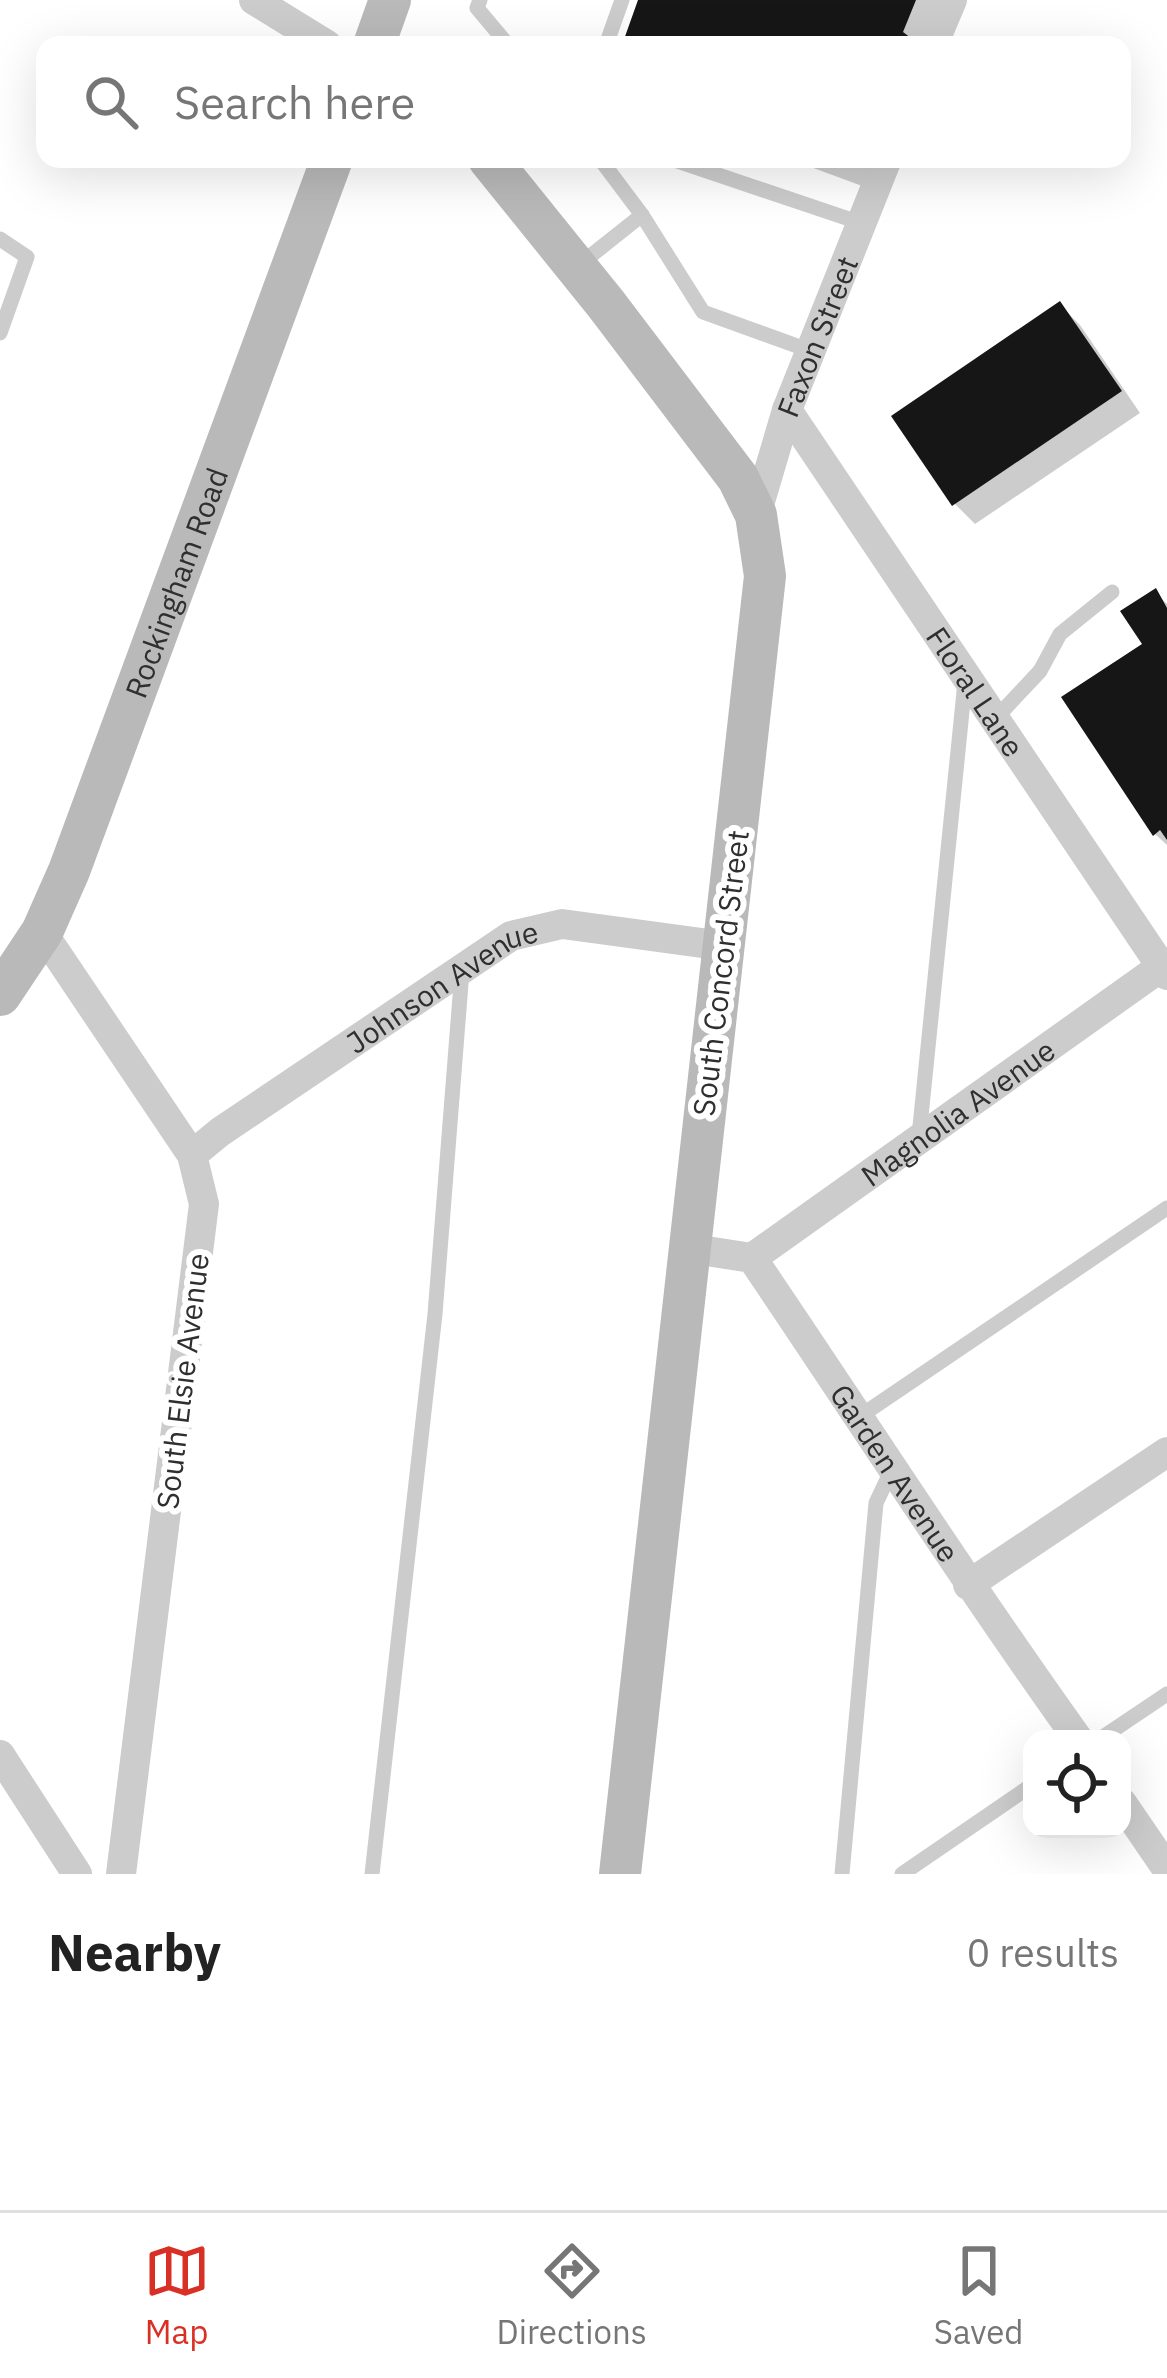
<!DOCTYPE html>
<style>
:root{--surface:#fff;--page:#f6f6f6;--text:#222;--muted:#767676;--line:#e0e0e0;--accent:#d93025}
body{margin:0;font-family:"IBM Plex Sans",sans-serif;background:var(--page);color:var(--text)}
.controls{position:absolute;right:36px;bottom:36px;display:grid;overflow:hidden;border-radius:24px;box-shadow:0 12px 48px #0002}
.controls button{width:108px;height:108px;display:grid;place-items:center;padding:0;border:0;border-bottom:3px solid var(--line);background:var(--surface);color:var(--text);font:60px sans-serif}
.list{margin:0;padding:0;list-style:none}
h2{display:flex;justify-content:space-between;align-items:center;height:156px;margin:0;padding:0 48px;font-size:51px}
h2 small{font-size:39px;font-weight:400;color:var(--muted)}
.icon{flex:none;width:66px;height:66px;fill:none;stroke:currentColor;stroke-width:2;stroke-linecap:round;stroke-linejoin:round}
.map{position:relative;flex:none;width:1167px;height:1874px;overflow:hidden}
.search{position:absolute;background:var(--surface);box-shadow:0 12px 48px #0002;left:36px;right:36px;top:36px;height:132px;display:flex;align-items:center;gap:30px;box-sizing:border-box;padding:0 42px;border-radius:24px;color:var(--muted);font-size:45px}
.sheet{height:336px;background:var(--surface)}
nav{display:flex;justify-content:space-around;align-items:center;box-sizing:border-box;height:168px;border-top:3px solid var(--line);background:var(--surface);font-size:33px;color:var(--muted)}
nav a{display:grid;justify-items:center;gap:6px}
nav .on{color:var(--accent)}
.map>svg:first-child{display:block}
.shadow{fill:#0003}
.building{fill:#161616}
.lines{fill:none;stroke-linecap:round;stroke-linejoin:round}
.lane{stroke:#ccc;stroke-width:15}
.street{stroke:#ccc;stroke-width:30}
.secondary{stroke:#b9b9b9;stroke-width:42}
.labels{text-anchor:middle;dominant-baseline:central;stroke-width:12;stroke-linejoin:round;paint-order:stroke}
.street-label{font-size:30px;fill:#2f2f2f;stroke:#fff}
</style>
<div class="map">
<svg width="1167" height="1874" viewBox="0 0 1167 1874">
<rect width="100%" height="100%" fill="#fff"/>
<g class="shadow">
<polygon points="642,0 943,0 925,45 625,45"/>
<polygon points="789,159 885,159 873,190"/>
<polygon points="1060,305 1080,325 1140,413 975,524 955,504 895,416"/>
<polygon points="1155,592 1167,604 1167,845 1155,834 1146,645"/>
</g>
<g class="building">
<polygon points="638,0 916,0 903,32 920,45 622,45"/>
<polygon points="1060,301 1122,391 952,506 891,416"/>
<polygon points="1156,588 1167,608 1167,840 1160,830 1153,836 1061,697 1142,644 1120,611"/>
</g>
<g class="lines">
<g class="lane">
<polyline points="480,0 477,8 508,45"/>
<polyline points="606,45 622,0"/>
<polyline points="600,159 642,215 703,312 811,351"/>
<polyline points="671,159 861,223"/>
<polyline points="0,239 27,257 0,333"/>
<polyline points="579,265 642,215"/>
<polyline points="996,718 1040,671 1060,634 1112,592"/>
<polyline points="919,1136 965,682"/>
<polyline points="859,1417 1167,1208"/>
<polyline points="1100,1739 1167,1694"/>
<polyline points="372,1874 435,1314 462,971"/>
<polyline points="842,1874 876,1503 892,1469"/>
<polyline points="902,1874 1032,1785"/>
</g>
<g class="street">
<polyline points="254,0 327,45"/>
<polyline points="933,45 952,0"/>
<path id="s1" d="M787,410l380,565"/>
<path id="s2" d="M756,515l31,-105 100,-251"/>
<polyline points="42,932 192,1155 204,1204 121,1874"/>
<path id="s3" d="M192,1155l28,-23 291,-196 51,-12 162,22"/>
<path id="s4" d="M687,1248l65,10c109,161 213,323 326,481"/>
<path id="s5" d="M752,1258l409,-291"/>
<polyline points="968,1585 1167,1452"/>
<polyline points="0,1755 77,1874"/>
<polyline points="1122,1803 1167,1869"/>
</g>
<g class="secondary">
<polyline points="374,45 390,0"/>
<polyline points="489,159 606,304 738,478 756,515 765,576 620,1874"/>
<path id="s6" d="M0,995l42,-63 27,-61 263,-712"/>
</g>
</g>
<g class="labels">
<g class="street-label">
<text stroke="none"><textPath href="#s2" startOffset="189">Faxon Street</textPath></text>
<text stroke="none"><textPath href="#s6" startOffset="450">Rockingham Road</textPath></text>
<text stroke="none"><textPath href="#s1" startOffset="339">Floral Lane</textPath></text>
<text transform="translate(720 973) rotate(-83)">South Concord Street</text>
<text stroke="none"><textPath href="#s3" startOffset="303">Johnson Avenue</textPath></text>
<text stroke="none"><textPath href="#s5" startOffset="252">Magnolia Avenue</textPath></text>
<text transform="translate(182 1381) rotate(-83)">South Elsie Avenue</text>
<text stroke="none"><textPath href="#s4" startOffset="324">Garden Avenue</textPath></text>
</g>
</g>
</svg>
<div class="controls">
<button><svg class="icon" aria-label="locate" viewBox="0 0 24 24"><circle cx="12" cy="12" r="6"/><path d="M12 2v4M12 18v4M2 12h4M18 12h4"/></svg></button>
</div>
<div class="search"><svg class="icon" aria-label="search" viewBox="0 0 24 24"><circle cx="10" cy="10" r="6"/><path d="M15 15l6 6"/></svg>Search here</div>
</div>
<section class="sheet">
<h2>Nearby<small>0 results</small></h2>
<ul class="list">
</ul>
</section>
<nav>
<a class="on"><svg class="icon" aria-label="map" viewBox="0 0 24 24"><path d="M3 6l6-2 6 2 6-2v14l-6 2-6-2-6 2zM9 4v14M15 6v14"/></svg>Map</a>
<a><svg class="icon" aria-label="directions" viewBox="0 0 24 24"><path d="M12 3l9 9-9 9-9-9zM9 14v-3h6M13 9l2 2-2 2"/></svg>Directions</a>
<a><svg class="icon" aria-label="saved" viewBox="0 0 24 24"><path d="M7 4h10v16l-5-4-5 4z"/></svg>Saved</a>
</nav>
